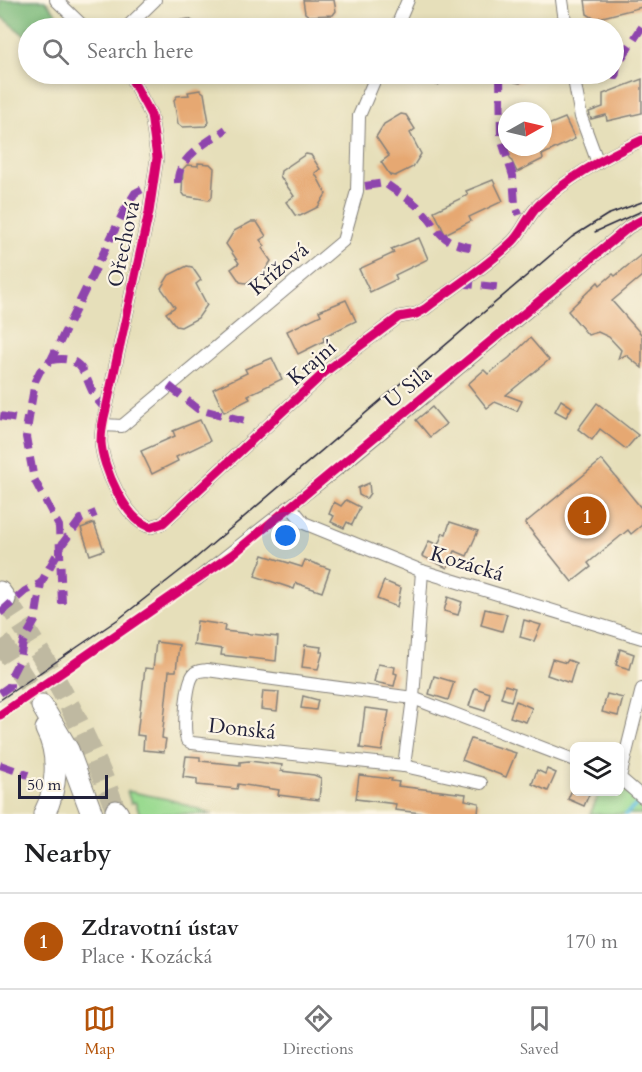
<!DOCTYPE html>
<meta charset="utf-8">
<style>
:root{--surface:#fff;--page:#f6f6f6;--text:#202124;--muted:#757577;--line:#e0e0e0;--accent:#b45309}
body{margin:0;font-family:Cardo,serif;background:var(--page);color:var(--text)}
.controls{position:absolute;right:18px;bottom:18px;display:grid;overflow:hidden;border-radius:9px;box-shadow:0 3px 9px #0003}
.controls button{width:54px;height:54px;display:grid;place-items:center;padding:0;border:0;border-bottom:2px solid var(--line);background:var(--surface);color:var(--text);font:30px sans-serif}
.compass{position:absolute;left:498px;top:102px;width:54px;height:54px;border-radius:50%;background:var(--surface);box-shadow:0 3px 9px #0003;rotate:82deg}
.scale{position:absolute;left:18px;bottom:15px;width:90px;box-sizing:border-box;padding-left:6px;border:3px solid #22223b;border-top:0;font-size:16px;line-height:21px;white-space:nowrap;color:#22223b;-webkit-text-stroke:4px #fcf5e5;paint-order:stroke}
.you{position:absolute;left:286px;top:536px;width:21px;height:21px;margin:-15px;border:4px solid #fff;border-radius:50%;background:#1a73e8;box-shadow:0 0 0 9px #1a73e833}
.badge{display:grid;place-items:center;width:39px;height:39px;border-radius:50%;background:var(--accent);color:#fff;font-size:20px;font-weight:700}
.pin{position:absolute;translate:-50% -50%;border:3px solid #fff;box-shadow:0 2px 6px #0006}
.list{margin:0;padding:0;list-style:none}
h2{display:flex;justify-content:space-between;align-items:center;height:78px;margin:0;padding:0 24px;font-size:26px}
h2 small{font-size:20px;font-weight:400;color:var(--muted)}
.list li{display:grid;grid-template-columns:39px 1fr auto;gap:18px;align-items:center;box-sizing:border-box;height:96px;padding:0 24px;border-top:2px solid var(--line)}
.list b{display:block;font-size:22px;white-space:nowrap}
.list p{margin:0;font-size:20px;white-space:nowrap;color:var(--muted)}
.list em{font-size:20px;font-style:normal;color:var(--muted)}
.icon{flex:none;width:33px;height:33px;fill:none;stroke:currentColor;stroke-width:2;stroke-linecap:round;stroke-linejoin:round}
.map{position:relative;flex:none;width:642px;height:814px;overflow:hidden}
.search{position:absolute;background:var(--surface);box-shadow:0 3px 9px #0003;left:18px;right:18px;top:18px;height:66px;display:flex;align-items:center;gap:15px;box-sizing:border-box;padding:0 21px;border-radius:33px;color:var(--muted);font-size:22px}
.sheet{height:174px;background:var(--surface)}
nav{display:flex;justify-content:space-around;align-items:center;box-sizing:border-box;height:84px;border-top:2px solid var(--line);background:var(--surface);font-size:16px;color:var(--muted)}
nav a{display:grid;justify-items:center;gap:3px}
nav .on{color:var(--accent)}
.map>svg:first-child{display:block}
.green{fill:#9ada90;stroke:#5e7e66;stroke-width:1.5}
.forest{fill:#7bba7a;stroke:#4e6e5a;stroke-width:1.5}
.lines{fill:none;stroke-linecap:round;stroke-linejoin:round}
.stream{stroke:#62bfe0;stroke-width:4}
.building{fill:#e6a872}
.highway-tunnel{stroke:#bfb9a1;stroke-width:21;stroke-dasharray:21 10;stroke-linecap:butt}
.street-casing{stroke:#84807a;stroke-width:14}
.highway-casing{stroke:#84807a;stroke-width:23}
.street{stroke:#fff;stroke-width:12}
.highway{stroke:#fff;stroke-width:21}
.tram{stroke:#22223b;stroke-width:1.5}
.quiet{stroke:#8e44ad;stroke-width:8;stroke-dasharray:15 8;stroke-linecap:butt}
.cycleway-casing{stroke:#fcf5e5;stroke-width:13}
.cycleway{stroke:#d6006c;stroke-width:9}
.labels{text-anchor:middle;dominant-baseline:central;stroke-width:4.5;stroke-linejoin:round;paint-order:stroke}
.street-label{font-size:21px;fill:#22223b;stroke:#fcf5e5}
</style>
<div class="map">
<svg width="642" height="814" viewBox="0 0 642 814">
<rect width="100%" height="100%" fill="#fcf5e5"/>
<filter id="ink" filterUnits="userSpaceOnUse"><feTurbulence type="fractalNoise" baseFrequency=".0167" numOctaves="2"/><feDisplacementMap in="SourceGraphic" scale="12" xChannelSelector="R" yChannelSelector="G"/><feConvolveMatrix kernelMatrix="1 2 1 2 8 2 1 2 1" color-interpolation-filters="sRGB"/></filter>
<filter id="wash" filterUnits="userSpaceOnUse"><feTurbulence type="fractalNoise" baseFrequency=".008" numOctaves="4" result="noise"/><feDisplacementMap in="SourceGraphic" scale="24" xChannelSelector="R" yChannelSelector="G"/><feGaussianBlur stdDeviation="1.35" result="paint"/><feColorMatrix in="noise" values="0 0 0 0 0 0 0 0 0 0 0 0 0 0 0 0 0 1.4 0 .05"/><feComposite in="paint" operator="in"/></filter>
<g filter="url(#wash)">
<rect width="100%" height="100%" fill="#e6dfba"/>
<g class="green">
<polygon points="620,787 642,804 642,814 590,814 600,792 620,792"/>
<polygon points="127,791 172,800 212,814 140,814 135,802 131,803"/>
</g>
<polygon class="forest" points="0,0 45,0 60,18 52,15 44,28 28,28 28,38 0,16"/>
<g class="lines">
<polyline class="stream" points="626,814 640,802"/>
</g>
<g id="blocks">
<g class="building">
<polygon points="303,0 334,0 336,11 333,15 309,16 305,13"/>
<polygon points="585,0 642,0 642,7 595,19 587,14"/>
<polygon points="189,19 203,28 162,28 161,23"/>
<polygon points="426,74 454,74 438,85 433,84"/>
<polygon points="509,74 535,74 520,83 515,82"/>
<polygon points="642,79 642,113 607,121 606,115 591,119 589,112 603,107 603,94"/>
<polygon points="200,90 204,93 209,122 206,126 182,127 178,124 174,100 177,96 189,95 188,92"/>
<polygon points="401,114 406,115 415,129 410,133 421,154 413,167 395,176 390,175 381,162 389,156 376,137 384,124"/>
<polygon points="565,118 575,139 542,155 543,159 517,172 506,149 543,147 543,127"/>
<polygon points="306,154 311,155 320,169 315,173 326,194 318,207 300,216 295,215 286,202 294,196 280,176 281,171"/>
<polygon points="198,163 210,164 214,168 212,197 209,200 185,196 182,192 183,169 187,165 198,166"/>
<polygon points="493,180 503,201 469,217 471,221 445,234 434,211 468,195 466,191"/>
<polygon points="251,222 257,222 266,236 260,240 265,246 262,248 271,261 263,274 246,283 240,282 231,269 239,263 226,244 234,231"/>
<polygon points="419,238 428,259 395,275 397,279 370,292 359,269 394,253 391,249"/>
<polygon points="642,254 642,276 612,301 642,335 642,368 626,355 618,359 621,350 609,337 598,332 588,335 568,311 598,282 600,285 613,274 615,276"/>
<polygon points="187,266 192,267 201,280 196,284 207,305 198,318 181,327 176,326 166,313 175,307 161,288 169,275"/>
<polygon points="346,300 356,321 323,337 324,341 298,354 287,331 321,315 319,311"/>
<polygon points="530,338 549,360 506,395 522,401 517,411 495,402 487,408 468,384 484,370 488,374 509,358"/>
<polygon points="272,358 282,379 248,395 250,399 224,412 213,389 247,373 245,369"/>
<polygon points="561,400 572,407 566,417 555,411"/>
<polygon points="597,403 638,435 626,449 600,429 592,440 578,429"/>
<polygon points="432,407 446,424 430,437 416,420"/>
<polygon points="200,420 210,441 176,457 178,461 152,474 141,451 175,436 173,431"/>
<polygon points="602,460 642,509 642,525 631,534 628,530 588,563 591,567 572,582 525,523"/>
<polygon points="369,483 370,493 366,499 359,495 358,488"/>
<polygon points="346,500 360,507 352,525 347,522 344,528 331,522 334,516 329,514 334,502 341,506"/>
<polygon points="450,522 478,531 467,556 455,551 447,568 422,556 429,541 438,545 443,533 446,534"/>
<polygon points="94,523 104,550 90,555 81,528"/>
<polygon points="263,555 302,567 305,560 330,569 322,592 296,583 294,589 255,576"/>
<polygon points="384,581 401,588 397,607 377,599"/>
<polygon points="448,597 462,602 458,615 444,611"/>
<polygon points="485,609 507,614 502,631 481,625"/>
<polygon points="524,620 541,625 534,641 520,637"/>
<polygon points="197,621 225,625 224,631 278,637 276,661 221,655 222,649 194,645"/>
<polygon points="156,642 179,645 176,671 169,671 162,738 166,739 164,752 143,750 144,736 137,735 145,668 153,669"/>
<polygon points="305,645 321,647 320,652 323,652 318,669 302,667"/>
<polygon points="620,649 634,654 630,669 616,665"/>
<polygon points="552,659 566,663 568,660 576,663 570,683 547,675"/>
<polygon points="378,664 395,667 394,673 397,674 394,686 374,682"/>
<polygon points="434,676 454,682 448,700 429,694"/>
<polygon points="505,685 515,688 511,701 501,698"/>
<polygon points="475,688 490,693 485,711 469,706"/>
<polygon points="263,691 279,692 277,711 261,709"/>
<polygon points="607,694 623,698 618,716 602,712"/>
<polygon points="303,696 318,700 316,710 301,708"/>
<polygon points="516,701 532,708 526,722 510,717"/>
<polygon points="365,708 389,711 382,751 360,748"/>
<polygon points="471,739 516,753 506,777 462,760"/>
<polygon points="186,756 200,757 200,761 221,763 240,765 240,762 249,761 282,765 281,771 314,775 321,778 319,800 278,795 279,790 238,784 237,789 197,785 197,779 183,777"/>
<polygon points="547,769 556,773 548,791 532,784 537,770 545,774"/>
<polygon points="359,775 392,779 391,781 399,782 398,786 466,794 465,800 479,803 478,814 430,814 395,810 396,804 356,799"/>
<polygon points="571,792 590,792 584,806 568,799"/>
</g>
</g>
</g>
<g filter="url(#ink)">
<use href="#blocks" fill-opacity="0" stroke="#84807a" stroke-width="1.5"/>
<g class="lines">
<g class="highway-tunnel">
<path d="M5,599c48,70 81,132 111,212"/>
<polyline points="0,641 42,706"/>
</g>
<g class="street-casing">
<g id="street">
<polyline points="56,0 85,28"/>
<polyline points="562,0 566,28"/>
<polyline points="126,28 155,0"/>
<polyline points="396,28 408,0"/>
<path d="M129,74l22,41 6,43 -8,54 -43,197c-3,11 -5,22 -5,33 1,24 25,80 50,85l12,-4 162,-151 74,-55 17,-3 9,-5c28,-22 62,-42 88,-68 10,-10 15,-26 27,-37 28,-26 67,-48 102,-64"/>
<polyline points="573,74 581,117 598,163"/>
<polyline points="103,425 122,426 343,241 357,191 359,116 377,74"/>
<polyline points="291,507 304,523 422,571 642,638"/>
<polyline points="196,580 340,467 629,227 642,220"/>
<polyline points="404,766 413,698 422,571"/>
<polyline points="620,777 642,689"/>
<polyline points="620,778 642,797"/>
<path d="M481,783l-77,-17 -212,-23 -5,-3c-4,-10 -1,-57 7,-66 3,-4 9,-3 13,-4l206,28 161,62"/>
</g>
</g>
<g class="highway-casing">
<g id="highway">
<polyline points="0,592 5,599"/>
<polyline points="42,706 68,750 92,814"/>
<polyline points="116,811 118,814"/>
<path d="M44,814c13,-25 16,-59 2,-85"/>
</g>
</g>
<use href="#street" class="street"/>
<use href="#highway" class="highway"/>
<g class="tram">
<polyline points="595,232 642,211"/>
<polyline points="0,700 120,618 190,563 572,237 607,215 642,202"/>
</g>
<g class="quiet">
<polyline points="500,74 501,138 513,176 515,204 519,215"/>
<polyline points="615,79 617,65 642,27"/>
<path d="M178,183c-2,-25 30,-41 48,-54"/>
<path d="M365,186l20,-3c10,8 22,14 31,22 27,24 17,36 58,43"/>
<polyline points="459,283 504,288"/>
<path d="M51,360c42,-8 30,30 55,49"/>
<polyline points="169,386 198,409 249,422"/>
<polyline points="0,416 28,421"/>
<polyline points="62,604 59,526 34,479 26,437 35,381 40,371 51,360 124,211 135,193 154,183"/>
<polyline points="0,613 25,591 41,583"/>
<polyline points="0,693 10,686 10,678 20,659 23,642 35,621 41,583 63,543 81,519 96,513"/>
<polyline points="0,765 28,775"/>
</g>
<g class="cycleway-casing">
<g id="cycleway">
<path d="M129,74l22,41 6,43 -8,54 -43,197c-3,11 -5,22 -5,33 1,24 25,80 50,85l12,-4 162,-151 74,-55 17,-3 9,-5c28,-22 62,-42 88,-68 10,-10 15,-26 27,-37 28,-26 67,-48 102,-64"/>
<polyline points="0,715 233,554 629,227 642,220"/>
</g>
</g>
<use href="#cycleway" class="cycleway"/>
</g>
</g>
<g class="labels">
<g class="street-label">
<text transform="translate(124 244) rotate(-78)">Ořechová</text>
<text transform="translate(279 269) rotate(-40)">Křížová</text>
<text transform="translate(312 363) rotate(-41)">Krajní</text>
<text transform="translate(408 387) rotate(-39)">U Sila</text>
<text transform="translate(467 564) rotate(17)">Kozácká</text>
<text transform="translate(242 729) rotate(6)">Donská</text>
</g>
</g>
</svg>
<div class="controls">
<button><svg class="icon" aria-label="layers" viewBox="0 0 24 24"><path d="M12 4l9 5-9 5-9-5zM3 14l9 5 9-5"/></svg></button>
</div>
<svg class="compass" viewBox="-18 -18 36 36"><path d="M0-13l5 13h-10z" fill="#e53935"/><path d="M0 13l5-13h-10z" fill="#757577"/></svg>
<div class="scale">50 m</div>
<div class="you"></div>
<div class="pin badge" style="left:587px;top:516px">1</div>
<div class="search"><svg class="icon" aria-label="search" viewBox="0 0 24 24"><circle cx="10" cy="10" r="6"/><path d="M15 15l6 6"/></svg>Search here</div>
</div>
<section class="sheet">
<h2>Nearby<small></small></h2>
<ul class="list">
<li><span class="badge">1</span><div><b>Zdravotní ústav</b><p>Place · Kozácká</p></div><em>170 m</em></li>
</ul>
</section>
<nav>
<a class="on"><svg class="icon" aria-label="map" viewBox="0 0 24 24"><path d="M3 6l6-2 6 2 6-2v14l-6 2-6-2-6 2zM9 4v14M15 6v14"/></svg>Map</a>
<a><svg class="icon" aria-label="directions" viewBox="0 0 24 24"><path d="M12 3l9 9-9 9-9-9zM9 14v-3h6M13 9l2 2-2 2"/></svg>Directions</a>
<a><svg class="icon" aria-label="saved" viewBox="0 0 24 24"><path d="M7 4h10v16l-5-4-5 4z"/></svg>Saved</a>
</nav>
